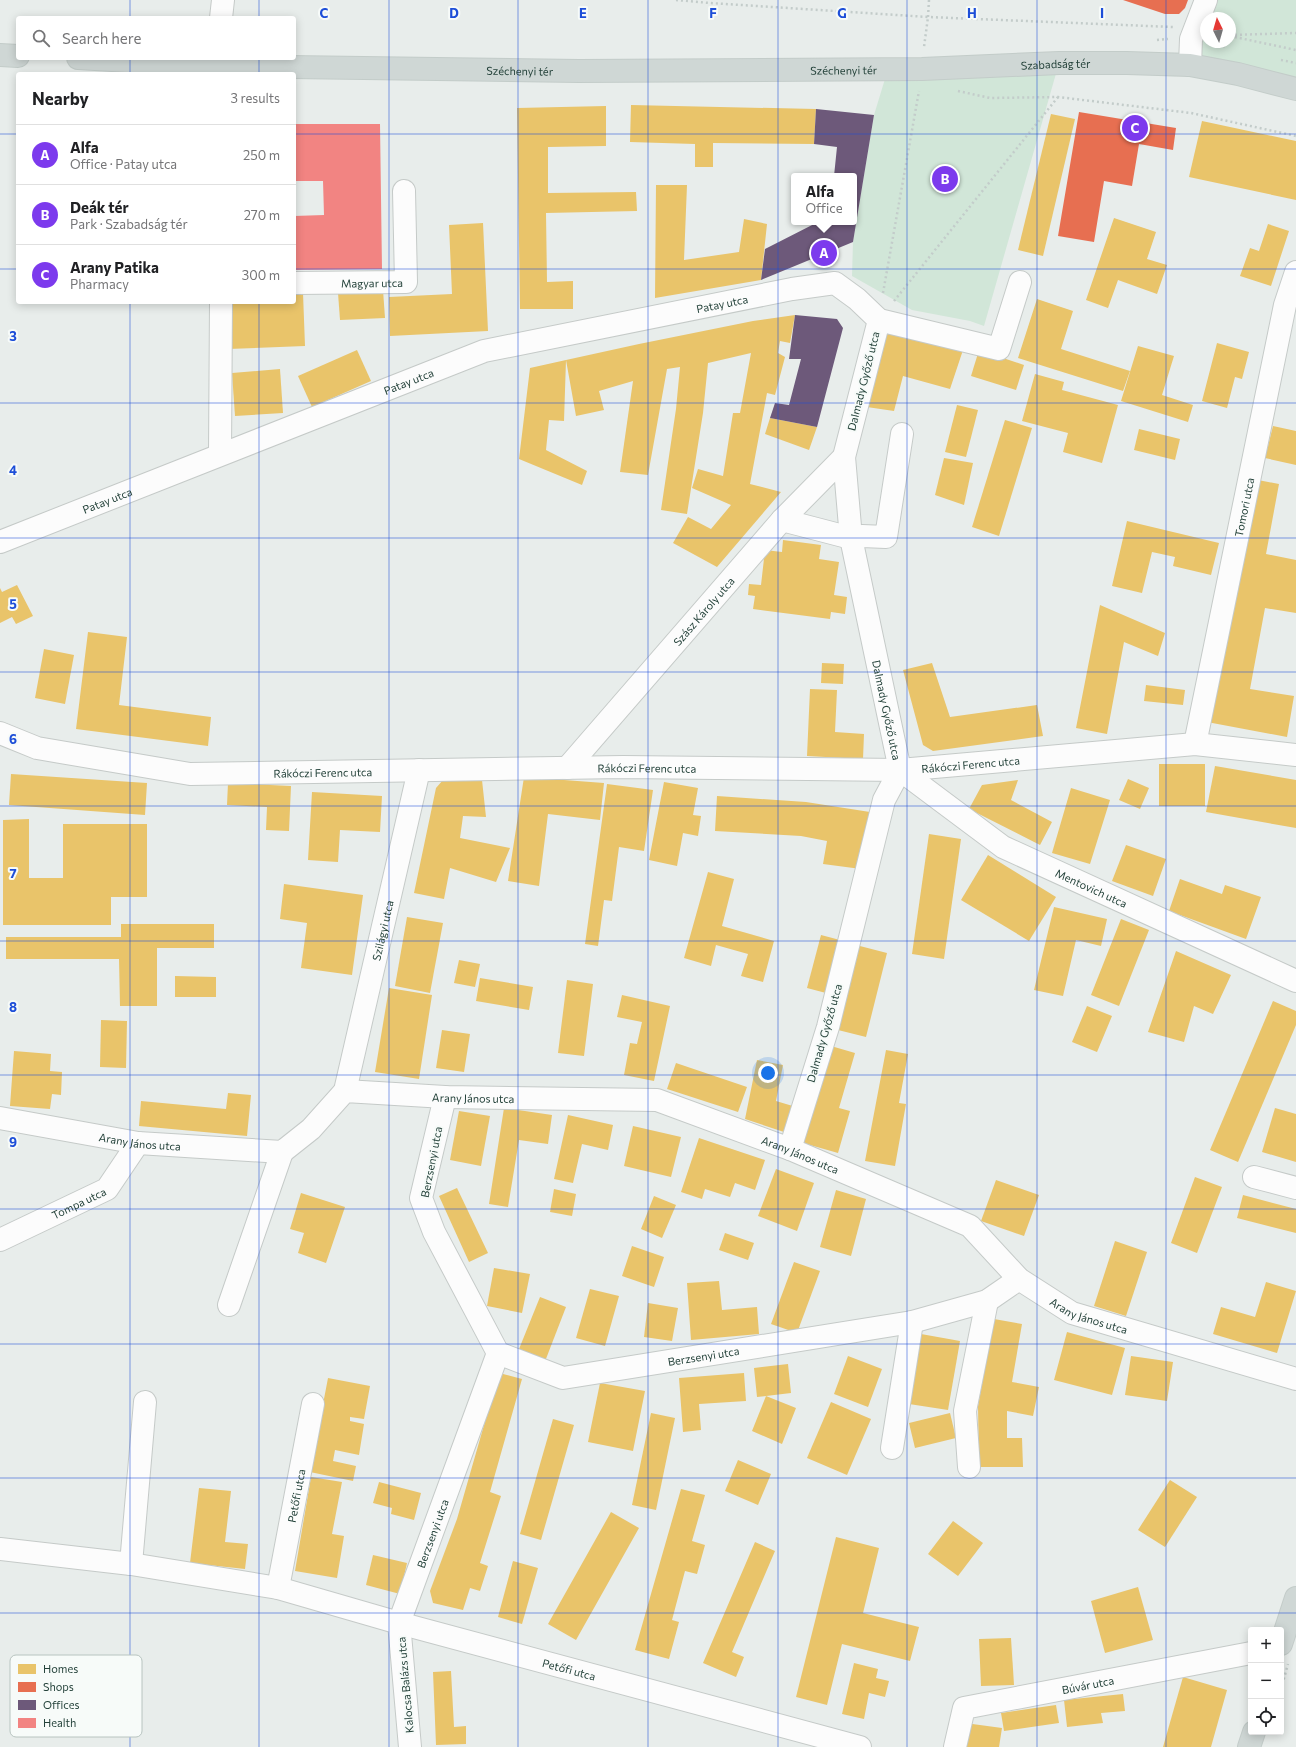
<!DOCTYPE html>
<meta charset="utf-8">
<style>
:root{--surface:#fff;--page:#f6f6f6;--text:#202124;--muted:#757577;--line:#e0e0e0;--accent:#7c3aed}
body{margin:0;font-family:Commissioner,sans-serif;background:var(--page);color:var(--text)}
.controls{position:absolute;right:12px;bottom:12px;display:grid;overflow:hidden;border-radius:4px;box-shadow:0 2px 10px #0003}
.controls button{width:36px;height:36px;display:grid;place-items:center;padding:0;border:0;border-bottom:1px solid var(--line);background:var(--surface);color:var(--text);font:20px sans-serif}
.compass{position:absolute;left:1200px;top:12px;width:36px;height:36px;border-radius:50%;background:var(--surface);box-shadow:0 2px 10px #0003;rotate:355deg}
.you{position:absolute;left:768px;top:1073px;width:14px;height:14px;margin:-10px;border:3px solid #fff;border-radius:50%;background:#1a73e8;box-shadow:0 0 0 6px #1a73e833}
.badge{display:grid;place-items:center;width:26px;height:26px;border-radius:50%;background:var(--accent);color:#fff;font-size:13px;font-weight:700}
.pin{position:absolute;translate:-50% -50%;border:2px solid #fff;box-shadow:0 1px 4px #0006}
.popup{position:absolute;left:791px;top:173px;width:66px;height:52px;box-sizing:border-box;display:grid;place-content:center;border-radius:4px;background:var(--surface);filter:drop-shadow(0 1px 3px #0005);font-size:13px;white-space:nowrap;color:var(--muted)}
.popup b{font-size:15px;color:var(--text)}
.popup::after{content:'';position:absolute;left:50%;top:100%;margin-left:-8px;border:8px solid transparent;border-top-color:var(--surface)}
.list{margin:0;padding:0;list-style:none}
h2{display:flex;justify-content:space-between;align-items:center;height:52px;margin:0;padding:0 16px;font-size:17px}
h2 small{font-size:13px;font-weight:400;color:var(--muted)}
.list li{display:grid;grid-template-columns:26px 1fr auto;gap:12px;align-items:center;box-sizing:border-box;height:60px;padding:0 16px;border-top:1px solid var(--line)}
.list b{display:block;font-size:15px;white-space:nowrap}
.list p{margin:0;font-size:13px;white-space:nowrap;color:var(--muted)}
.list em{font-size:13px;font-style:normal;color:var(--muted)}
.icon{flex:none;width:22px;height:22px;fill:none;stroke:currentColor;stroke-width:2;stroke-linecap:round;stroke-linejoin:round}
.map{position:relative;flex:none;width:1296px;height:1747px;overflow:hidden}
.search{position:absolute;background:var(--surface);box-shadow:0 2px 10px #0003;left:16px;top:16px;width:280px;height:44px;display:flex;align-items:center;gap:10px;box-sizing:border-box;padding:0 14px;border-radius:4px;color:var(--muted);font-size:15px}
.panel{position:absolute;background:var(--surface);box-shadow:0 2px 10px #0003;left:16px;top:72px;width:280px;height:232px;border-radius:4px}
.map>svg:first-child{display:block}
.green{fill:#d1e6d8;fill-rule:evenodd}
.homes{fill:#e9c46a}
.shops{fill:#e76f51}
.offices{fill:#6d597a}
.health{fill:#f28482}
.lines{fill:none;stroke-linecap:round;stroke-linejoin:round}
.minor-casing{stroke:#c5cac8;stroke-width:24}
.major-casing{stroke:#c3ccc9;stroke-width:24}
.path{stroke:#c3ccca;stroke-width:2.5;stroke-dasharray:2 3;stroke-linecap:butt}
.minor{stroke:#fcfcfc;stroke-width:22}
.major{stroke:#cfd7d5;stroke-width:22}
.grid{fill:none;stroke:#1d4ed8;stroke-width:1;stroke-opacity:0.55}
.labels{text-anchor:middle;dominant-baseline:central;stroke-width:4;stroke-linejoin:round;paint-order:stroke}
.street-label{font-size:11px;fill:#24423a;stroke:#f7fbf9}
.key{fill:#f7fbf9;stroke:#b8c4c0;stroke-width:1}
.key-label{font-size:11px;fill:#24423a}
.grid-label{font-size:13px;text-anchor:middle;font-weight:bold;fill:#1d4ed8;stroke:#f7fbf9;stroke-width:4;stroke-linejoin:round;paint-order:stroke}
</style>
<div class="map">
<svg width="1296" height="1747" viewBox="0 0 1296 1747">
<rect width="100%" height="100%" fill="#e8edeb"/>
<g class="green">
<path d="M1206,0h90v89l-106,-24zM1206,18h24v24h-24z"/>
<polygon points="1059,63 984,326 970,321 912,310 852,276 853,242 874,115 888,69"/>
</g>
<g class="homes">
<polygon points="631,105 816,109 814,144 713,143 713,167 695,167 695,144 630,142"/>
<polygon points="606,106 606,146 548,147 548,193 636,192 637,211 546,213 547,282 573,281 573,309 520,309 517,108"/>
<polygon points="1051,114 1075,119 1043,256 1018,250"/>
<polygon points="1202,121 1296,141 1296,200 1189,177"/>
<polygon points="656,185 687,185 684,260 739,252 744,219 767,224 761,280 655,298"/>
<polygon points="1114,218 1156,232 1147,259 1167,265 1157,294 1118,280 1108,308 1086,300"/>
<polygon points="483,223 488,331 390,336 389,297 452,294 449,225"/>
<polygon points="1268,224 1289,231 1271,286 1240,276 1250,248 1259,251"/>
<polygon points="383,290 385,318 340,320 338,293"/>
<polygon points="294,293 303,293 305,346 228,349 226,302 294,302"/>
<polygon points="1037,299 1073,311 1061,349 1130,371 1123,391 1018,358"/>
<polygon points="795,315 790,343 780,341 778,353 785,357 775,395 767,393 750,484 781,492 717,567 673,543 688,517 711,529 731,505 692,488 698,469 723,476 733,413 740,413 751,353 708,363 703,413 687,514 661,510 676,409 680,367 667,369 648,475 620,472 633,381 599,391 604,410 576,416 566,360 564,421 549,420 546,450 587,471 582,485 519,459 530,368 566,360 639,344 753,321"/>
<polygon points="895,333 963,350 950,389 903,376 894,411 860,406 877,336"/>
<polygon points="1217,343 1249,352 1242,379 1235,377 1227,408 1202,401"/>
<polygon points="1138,346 1174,356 1162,395 1193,405 1188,422 1121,401"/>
<polygon points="357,350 371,381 312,407 298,376"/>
<polygon points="979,350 1024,365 1016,390 971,376"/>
<polygon points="280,369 283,413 235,416 232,373"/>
<polygon points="1035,374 1064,382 1062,390 1118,405 1102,463 1063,452 1068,433 1022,421"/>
<polygon points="957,405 978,410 966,457 945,452"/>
<polygon points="770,418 817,427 809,450 765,434"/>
<polygon points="1005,420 1032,428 999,536 972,527"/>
<polygon points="1273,426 1296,431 1296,465 1265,458"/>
<polygon points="1139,429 1180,439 1175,460 1134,450"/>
<polygon points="944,458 973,463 964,505 935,495"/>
<polygon points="1253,479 1279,484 1266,554 1296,560 1296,613 1265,608 1250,689 1294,696 1287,737 1207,722"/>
<polygon points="1127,521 1219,543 1211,575 1173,566 1175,557 1152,552 1142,593 1112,586"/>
<polygon points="783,540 821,545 819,559 839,562 834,595 847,597 845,614 831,612 830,619 753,609 755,596 748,595 749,584 761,585 765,550 782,552"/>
<polygon points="17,585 33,616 16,624 12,617 0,623 0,588 2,592"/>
<polygon points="1100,605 1165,633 1158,656 1124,642 1107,734 1076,728"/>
<polygon points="88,632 127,637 119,705 211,717 208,746 76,729"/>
<polygon points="44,649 74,655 65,704 35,698"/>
<polygon points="822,663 844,664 843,684 821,683"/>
<polygon points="932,663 950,717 1037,705 1043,736 933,751 923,745 903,670"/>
<polygon points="1146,685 1185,690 1183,705 1144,701"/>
<polygon points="810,689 837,690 835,732 864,734 863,759 807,756"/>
<rect x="1159" y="764" width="46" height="42"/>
<polygon points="1215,766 1296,780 1296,828 1206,812"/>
<polygon points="11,774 147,783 145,815 9,805"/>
<polygon points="524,777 604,783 600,820 548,814 539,886 508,881"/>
<polygon points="1128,779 1149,788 1140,809 1119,800"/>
<polygon points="443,780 482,780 486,817 463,816 460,838 510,848 496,882 450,868 444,899 414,893 436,788"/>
<polygon points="1018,780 1011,800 1052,822 1040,845 969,809 982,785"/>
<polygon points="664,782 698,788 693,815 701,816 698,836 683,833 677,866 649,860"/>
<polygon points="228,783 291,786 289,831 266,830 267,807 227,805"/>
<polygon points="607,784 653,790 644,851 619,847 612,901 604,900 598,946 585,944"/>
<polygon points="1071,788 1110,800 1090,864 1052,853"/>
<polygon points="312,792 382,796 380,832 340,830 338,862 308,860"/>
<polygon points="717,796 806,802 870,812 861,869 823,864 827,841 801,836 715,831"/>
<polygon points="29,819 29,878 63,878 63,824 147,824 147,897 111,897 111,925 3,925 3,820"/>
<polygon points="929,834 961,839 944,959 912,954"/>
<polygon points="1126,845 1166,859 1153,896 1112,881"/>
<polygon points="988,855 1056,897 1029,941 961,900"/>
<polygon points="708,872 734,879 722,926 774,941 763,982 741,976 748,954 716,945 711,966 684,958"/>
<polygon points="1180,879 1222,894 1225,885 1261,897 1246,939 1169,911"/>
<polygon points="284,884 363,895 352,975 301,968 307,923 280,919"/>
<polygon points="1054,907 1107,919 1101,946 1076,940 1063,996 1034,990"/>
<polygon points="407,917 443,923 430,993 395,986"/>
<polygon points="1121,919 1149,930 1119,1006 1091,995"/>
<polygon points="121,924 214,924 214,948 157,948 157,1006 120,1006 119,959 6,959 6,937 121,937"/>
<polygon points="821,935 840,940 826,993 807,988"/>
<polygon points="856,945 887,953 866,1037 834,1029"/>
<polygon points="1176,951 1231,975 1213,1014 1194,1006 1184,1042 1148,1032"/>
<polygon points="459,960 480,964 475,987 454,983"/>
<polygon points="175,976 216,977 216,997 175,997"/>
<polygon points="480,978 533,987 529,1010 476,1001"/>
<polygon points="567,980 593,984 584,1056 558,1053"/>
<polygon points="389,988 432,995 419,1079 375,1072"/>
<polygon points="622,995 670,1006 654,1081 624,1075 630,1043 637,1044 642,1022 617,1017"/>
<polygon points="1273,1001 1296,1011 1296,1025 1238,1162 1210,1150"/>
<polygon points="1087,1006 1112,1016 1097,1052 1072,1042"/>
<polygon points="101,1020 127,1021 126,1068 100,1067"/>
<polygon points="442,1030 470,1034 464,1072 436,1068"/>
<polygon points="831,1046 855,1053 839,1108 850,1111 838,1153 803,1143"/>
<polygon points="886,1050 908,1054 899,1103 906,1104 895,1166 865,1161"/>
<polygon points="14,1051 51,1054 50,1071 62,1072 61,1095 52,1094 50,1109 10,1106"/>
<polygon points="757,1060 783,1065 776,1101 796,1107 787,1133 745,1119"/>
<polygon points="676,1063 747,1087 738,1112 667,1089"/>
<polygon points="228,1093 251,1095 247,1136 139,1126 141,1101 226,1109"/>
<polygon points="504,1108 552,1115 548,1144 519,1140 508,1207 489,1204"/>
<polygon points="1275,1108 1296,1114 1296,1162 1262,1152"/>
<polygon points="459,1111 490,1116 481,1166 450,1160"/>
<polygon points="568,1115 613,1125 608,1150 582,1144 573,1183 554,1179"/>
<polygon points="633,1126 681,1137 671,1177 624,1166"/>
<polygon points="699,1138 765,1160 755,1190 735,1183 730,1197 705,1189 702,1199 681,1192"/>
<polygon points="776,1169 814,1183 797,1231 758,1216"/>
<polygon points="1195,1177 1222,1187 1197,1253 1171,1243"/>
<polygon points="996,1180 1039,1195 1024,1236 981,1221"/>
<polygon points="457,1188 488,1253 469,1262 439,1196"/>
<polygon points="554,1189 576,1194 572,1216 550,1212"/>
<polygon points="836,1190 866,1199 851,1256 820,1247"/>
<polygon points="301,1193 345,1207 326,1263 298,1253 304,1233 290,1229"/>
<polygon points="1243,1195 1296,1209 1296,1233 1237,1218"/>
<polygon points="654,1196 676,1205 662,1238 641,1229"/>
<polygon points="725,1233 754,1243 748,1260 719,1250"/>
<polygon points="1115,1241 1147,1252 1126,1316 1094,1306"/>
<polygon points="632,1246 664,1257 654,1287 622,1276"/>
<polygon points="794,1262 820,1271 797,1333 771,1324"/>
<polygon points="494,1268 530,1274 522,1313 487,1306"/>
<polygon points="719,1281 722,1310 757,1307 759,1334 691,1340 687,1283"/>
<polygon points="1266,1282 1296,1291 1277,1353 1213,1334 1221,1307 1255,1317"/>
<polygon points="590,1289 619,1296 605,1346 576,1338"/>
<polygon points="540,1297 566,1307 544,1364 517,1354"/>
<polygon points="648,1303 678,1308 672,1341 644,1337"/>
<polygon points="994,1319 1022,1324 1012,1382 1039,1387 1033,1416 1007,1411 1007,1438 1022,1438 1023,1467 979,1467 978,1406"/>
<polygon points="1067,1332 1125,1348 1112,1395 1054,1380"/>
<polygon points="921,1334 960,1341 948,1410 909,1404"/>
<polygon points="848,1356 882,1369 868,1407 834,1394"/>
<polygon points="1131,1356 1173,1362 1167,1401 1125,1395"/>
<polygon points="788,1364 791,1393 766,1396 796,1408 782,1444 752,1431 766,1396 757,1397 754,1368"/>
<polygon points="499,1373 522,1379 490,1492 501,1496 480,1563 488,1566 480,1591 470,1588 463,1610 433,1603 430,1591 457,1519"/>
<polygon points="744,1373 746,1401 699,1404 701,1430 683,1432 679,1378"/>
<polygon points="328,1378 370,1386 364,1419 350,1417 350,1421 364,1424 359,1455 335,1450 333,1461 356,1466 353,1481 310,1472"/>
<polygon points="600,1383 645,1391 633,1451 588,1442"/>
<polygon points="831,1402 871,1419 847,1475 807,1458"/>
<polygon points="651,1413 675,1418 656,1510 632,1505"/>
<polygon points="950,1413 956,1438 915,1448 909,1423"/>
<polygon points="553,1419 574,1425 541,1540 520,1534"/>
<polygon points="738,1460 771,1474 758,1505 725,1491"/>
<polygon points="311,1477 342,1482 332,1534 344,1536 337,1578 295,1571"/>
<polygon points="1170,1480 1197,1497 1165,1547 1138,1530"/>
<polygon points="379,1482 421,1493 414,1520 391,1514 392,1508 373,1503"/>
<polygon points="199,1488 231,1491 225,1542 248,1544 245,1569 190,1563"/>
<polygon points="681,1489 705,1495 692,1541 705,1545 697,1574 685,1571 672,1620 679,1622 669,1659 635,1650"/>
<polygon points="611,1512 639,1528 576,1640 548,1624"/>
<polygon points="953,1521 983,1543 958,1576 928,1554"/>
<polygon points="836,1537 879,1548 863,1613 919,1627 910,1661 842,1644 827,1705 796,1697"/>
<polygon points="755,1542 775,1551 732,1652 744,1657 736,1677 703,1663"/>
<polygon points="373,1555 407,1563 400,1594 366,1585"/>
<polygon points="513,1561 538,1568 522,1624 498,1617"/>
<polygon points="1138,1587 1153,1640 1105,1653 1091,1601"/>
<polygon points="1011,1638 1014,1685 981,1686 979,1639"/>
<polygon points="854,1663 878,1669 876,1678 889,1681 885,1697 869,1693 864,1719 842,1714"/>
<polygon points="451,1671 454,1727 466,1726 466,1744 436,1745 433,1672"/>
<polygon points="1183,1677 1227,1690 1211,1747 1163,1747"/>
<polygon points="1123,1694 1125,1711 1101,1713 1103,1723 1067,1727 1064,1700"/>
<polygon points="1056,1705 1059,1723 1004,1731 1001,1713"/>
<polygon points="965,1723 1002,1728 999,1747 962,1747"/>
</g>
<g class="shops">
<polygon points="1123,0 1188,0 1185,8 1179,14 1165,14"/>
<polygon points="1079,112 1176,128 1173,150 1139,144 1132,186 1104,181 1094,242 1058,236"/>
</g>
<g class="offices">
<polygon points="816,109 874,115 853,242 761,280 765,249 818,222 854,222 854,176 834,176 837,147 814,144"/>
<polygon points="795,315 837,319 843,328 817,427 770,418 775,403 789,405 801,359 789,359"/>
</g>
<polygon class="health" points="294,124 380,124 382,269 294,270 294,216 324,215 323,181 294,181"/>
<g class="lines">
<g class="minor-casing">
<g id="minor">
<polyline points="221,18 223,0"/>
<polyline points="1190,65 1191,39 1206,0"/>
<path id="s1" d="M294,283l112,-1 -2,-91"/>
<polyline points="879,320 999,349 1020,282"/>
<polyline points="220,454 221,302"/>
<polyline points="782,520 851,538 862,536 886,537 902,434"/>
<path id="s2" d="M0,542l484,-191 308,-62 43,-6 22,16 22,21 -35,137 7,81 49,232 -16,30 -56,227 -38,122"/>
<path id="s3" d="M0,733l37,15 153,26 433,-7 277,3 295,-26 101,11"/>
<path id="s4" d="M1195,744l90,-439 11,-33"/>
<path id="s5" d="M567,768l215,-248 62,-63"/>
<path id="s6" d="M900,770l103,77 293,134"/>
<path id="s7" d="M345,1091l74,-321"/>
<path id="s8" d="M445,1097l-24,101 13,34 64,121 65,25 349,-56 75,-21 32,-22"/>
<path id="s9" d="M0,1118l138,25 144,9 29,-23 34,-38 100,6 212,3 133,49 180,77 49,53 53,34 224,66"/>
<polyline points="1254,1177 1296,1188"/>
<path id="s10" d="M0,1240l107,-51 31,-46"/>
<polyline points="229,1305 282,1152"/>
<polyline points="892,1448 912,1322"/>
<polyline points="969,1467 965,1411 987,1301"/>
<path id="s11" d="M0,1549l131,15 147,24 121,35 461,124"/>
<polyline points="131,1564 145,1402"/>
<path id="s12" d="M278,1588l35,-184"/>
<path id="s13" d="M410,1747l-11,-124 99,-270"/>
<path id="s14" d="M955,1747l9,-39 287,-55"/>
</g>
</g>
<g class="major-casing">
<g id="major">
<polyline points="0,55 18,56"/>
<path id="s15" d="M78,58l136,8 365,5 343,-2 137,-6h68l63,2 48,9 58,15"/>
<polyline points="1281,1644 1296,1598"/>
<polyline points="1249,1747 1254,1732"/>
</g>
</g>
<g class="path">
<polyline points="676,0 710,3 928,17 924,47"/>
<polyline points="929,0 928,17 1173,27"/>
<polyline points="1230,35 1296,33"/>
<polyline points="1230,36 1296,50"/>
<polyline points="1157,40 1168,39"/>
<polyline points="1213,44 1227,47"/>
<polyline points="1281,60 1296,63"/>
<polyline points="958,91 990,98 1058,97 1191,113 1296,136"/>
<polyline points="883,293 919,91"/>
<polyline points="894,301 1058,97"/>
<polyline points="1281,1689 1288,1664"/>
</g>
<use href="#minor" class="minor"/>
<use href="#major" class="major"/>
</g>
<path class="grid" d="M130,0v18M259,0v18M389,0v1747M518,0v1747M648,0v1747M778,0v1747M907,0v1747M1037,0v1747M1166,0v1747M130,58v16M259,58v16M0,134h18M294,134h1002M0,269h18M294,269h1002M130,302v1445M259,302v1445M0,403h1296M0,538h1296M0,672h1296M0,806h1296M0,941h1296M0,1075h1296M0,1209h1296M0,1344h1296M0,1478h1296M0,1613h1296"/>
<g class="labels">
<g class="street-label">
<text stroke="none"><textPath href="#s15" startOffset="978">Szabadság tér</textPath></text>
<text stroke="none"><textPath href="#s15" startOffset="442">Széchenyi tér</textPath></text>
<text stroke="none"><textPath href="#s15" startOffset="766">Széchenyi tér</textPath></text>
<text stroke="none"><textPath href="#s1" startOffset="78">Magyar utca</textPath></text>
<text stroke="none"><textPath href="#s2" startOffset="763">Patay utca</textPath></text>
<text stroke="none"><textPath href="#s2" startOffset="439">Patay utca</textPath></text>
<text transform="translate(863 381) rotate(-76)">Dalmady Győző utca</text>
<text stroke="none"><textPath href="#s2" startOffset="115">Patay utca</textPath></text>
<text stroke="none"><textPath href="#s4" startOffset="242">Tomori utca</textPath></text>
<text stroke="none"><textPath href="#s5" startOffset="208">Szász Károly utca</textPath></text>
<text stroke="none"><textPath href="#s2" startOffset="1334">Dalmady Győző utca</textPath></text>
<text stroke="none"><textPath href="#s3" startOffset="976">Rákóczi Ferenc utca</textPath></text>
<text stroke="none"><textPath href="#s3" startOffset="652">Rákóczi Ferenc utca</textPath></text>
<text stroke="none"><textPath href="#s3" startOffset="328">Rákóczi Ferenc utca</textPath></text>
<text stroke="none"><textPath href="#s6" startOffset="226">Mentovich utca</textPath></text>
<text stroke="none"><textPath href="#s7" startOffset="165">Szilágyi utca</textPath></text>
<text transform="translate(824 1033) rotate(-74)">Dalmady Győző utca</text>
<text stroke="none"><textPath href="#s9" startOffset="501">Arany János utca</textPath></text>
<text stroke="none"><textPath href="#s9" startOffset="142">Arany János utca</textPath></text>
<text stroke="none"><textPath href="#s9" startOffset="838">Arany János utca</textPath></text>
<text transform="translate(431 1162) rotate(-79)">Berzsenyi utca</text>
<text stroke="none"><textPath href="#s10" startOffset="87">Tompa utca</textPath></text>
<text stroke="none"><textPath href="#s9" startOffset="1174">Arany János utca</textPath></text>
<text stroke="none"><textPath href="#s8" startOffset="489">Berzsenyi utca</textPath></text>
<text stroke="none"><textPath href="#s12" startOffset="94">Petőfi utca</textPath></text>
<text stroke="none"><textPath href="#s13" startOffset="220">Berzsenyi utca</textPath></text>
<text stroke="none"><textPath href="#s11" startOffset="583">Petőfi utca</textPath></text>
<text stroke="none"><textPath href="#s14" startOffset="166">Búvár utca</textPath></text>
<text transform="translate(405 1685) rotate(-95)">Kalocsa Balázs utca</text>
</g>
</g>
<rect x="10" y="1655" width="132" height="82" rx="6" class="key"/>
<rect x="18" y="1664" width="18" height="10" fill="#e9c46a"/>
<rect x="18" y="1682" width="18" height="10" fill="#e76f51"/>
<rect x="18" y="1700" width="18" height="10" fill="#6d597a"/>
<rect x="18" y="1718" width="18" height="10" fill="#f28482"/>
<g class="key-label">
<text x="43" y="1673">Homes</text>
<text x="43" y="1691">Shops</text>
<text x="43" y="1709">Offices</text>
<text x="43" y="1727">Health</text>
</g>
<g class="grid-label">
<text x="324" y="18">C</text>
<text x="454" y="18">D</text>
<text x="583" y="18">E</text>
<text x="713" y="18">F</text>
<text x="842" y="18">G</text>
<text x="972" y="18">H</text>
<text x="1102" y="18">I</text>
<text x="13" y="341">3</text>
<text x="13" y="475">4</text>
<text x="13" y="609">5</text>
<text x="13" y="744">6</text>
<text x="13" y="878">7</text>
<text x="13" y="1012">8</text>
<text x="13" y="1147">9</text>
</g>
</svg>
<div class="controls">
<button>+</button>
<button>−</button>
<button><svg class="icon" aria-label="locate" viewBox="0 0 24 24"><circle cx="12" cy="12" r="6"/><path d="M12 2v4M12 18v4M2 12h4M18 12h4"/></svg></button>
</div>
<svg class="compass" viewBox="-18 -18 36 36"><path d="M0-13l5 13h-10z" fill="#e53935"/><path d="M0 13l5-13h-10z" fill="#757577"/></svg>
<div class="you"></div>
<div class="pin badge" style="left:824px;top:253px">A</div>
<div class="popup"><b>Alfa</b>Office</div>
<div class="pin badge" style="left:945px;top:179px">B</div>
<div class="pin badge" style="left:1135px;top:128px">C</div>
<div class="search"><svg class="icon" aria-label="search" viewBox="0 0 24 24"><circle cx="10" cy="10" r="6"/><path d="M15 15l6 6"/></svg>Search here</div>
<section class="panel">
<h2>Nearby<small>3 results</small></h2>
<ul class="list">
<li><span class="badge">A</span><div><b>Alfa</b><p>Office · Patay utca</p></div><em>250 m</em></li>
<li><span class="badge">B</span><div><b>Deák tér</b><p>Park · Szabadság tér</p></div><em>270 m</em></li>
<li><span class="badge">C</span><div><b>Arany Patika</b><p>Pharmacy</p></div><em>300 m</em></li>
</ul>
</section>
</div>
